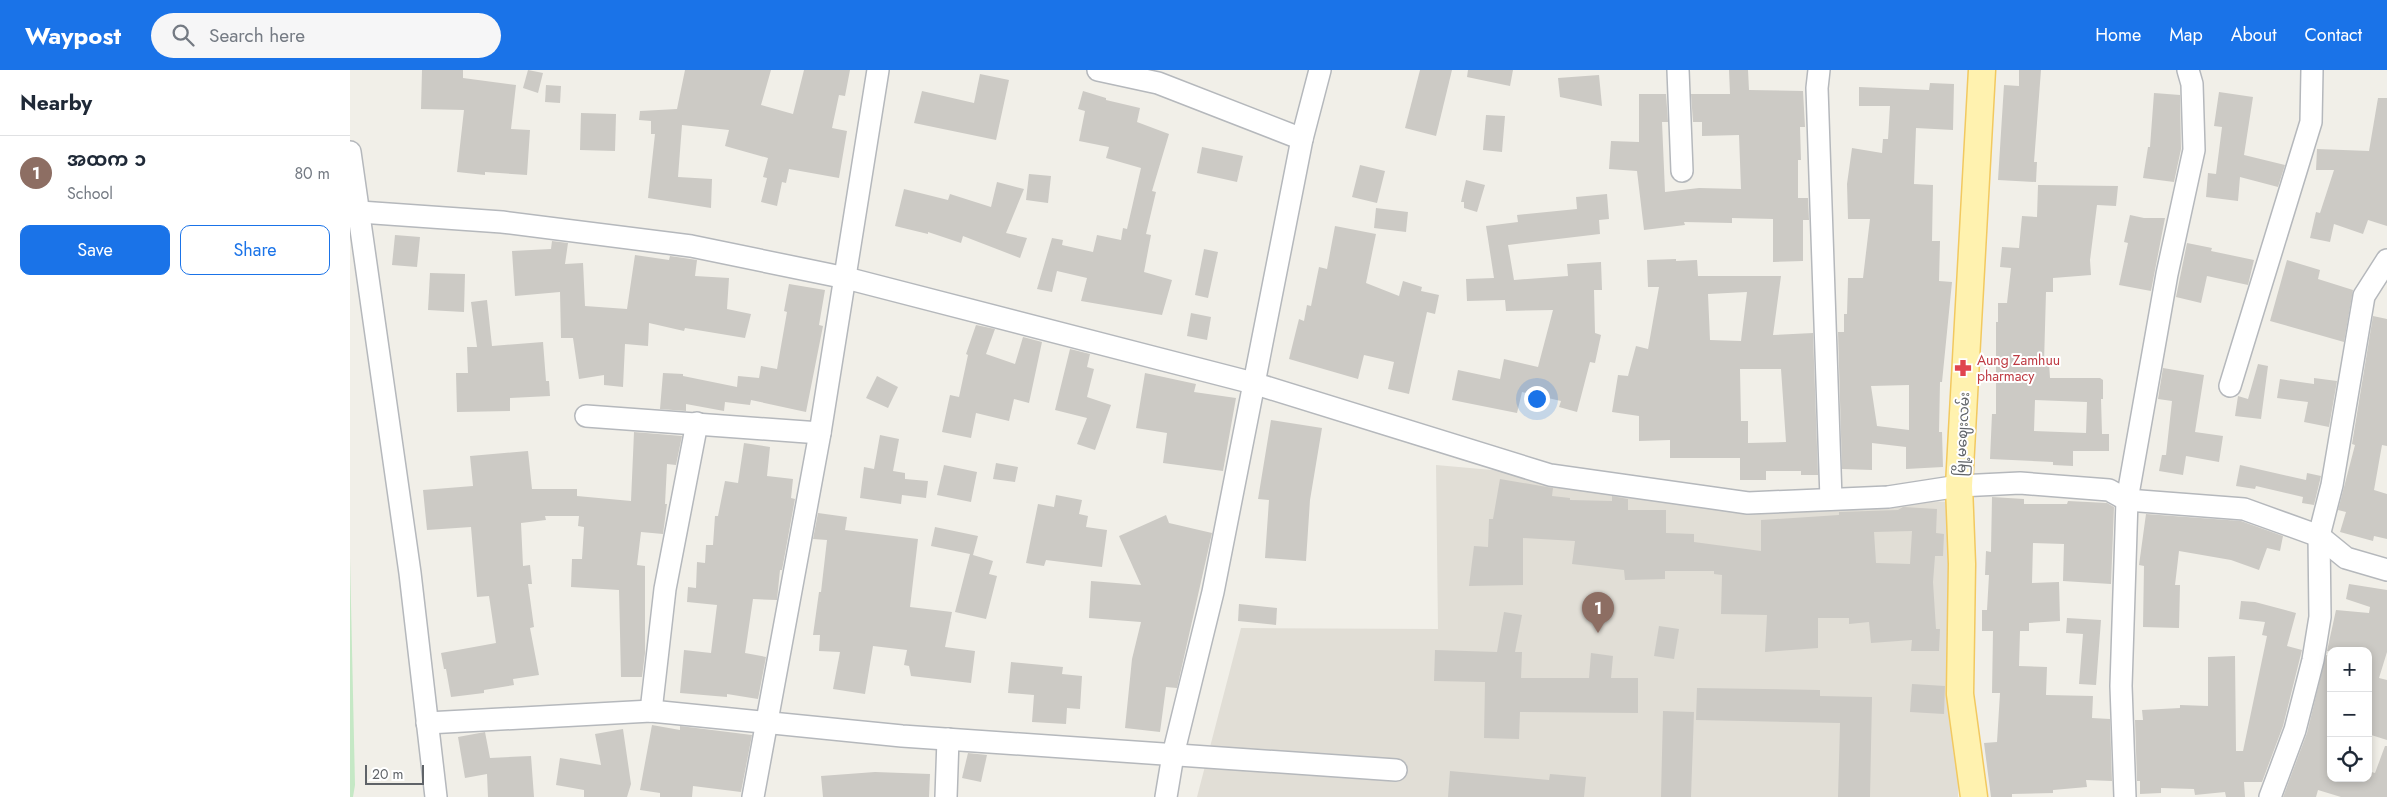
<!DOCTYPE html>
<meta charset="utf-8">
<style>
:root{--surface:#fff;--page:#f6f6f7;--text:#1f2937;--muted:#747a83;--line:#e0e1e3;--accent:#1a73e8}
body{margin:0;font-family:Jost,"Noto Sans Myanmar",sans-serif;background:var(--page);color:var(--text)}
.controls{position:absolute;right:15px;bottom:15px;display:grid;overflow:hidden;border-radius:10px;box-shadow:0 2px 8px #0003}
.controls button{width:45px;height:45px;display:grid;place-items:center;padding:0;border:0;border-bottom:1px solid var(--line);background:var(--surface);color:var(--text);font:25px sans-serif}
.scale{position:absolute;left:15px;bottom:12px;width:59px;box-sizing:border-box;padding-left:5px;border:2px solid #5f6368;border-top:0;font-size:14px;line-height:18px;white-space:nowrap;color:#5f6368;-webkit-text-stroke:4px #fff;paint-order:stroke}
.you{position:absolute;left:1186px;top:328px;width:18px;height:18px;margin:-12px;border:4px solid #fff;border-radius:50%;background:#1a73e8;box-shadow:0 0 0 8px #1a73e833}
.badge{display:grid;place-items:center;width:32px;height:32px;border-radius:50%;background:var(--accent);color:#fff;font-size:16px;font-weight:700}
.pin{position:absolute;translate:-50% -41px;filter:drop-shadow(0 1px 2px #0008)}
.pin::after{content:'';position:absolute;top:26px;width:18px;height:15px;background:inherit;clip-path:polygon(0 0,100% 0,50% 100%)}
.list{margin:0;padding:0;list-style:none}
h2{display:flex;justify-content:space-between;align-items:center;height:65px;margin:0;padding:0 20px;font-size:21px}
h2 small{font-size:16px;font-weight:400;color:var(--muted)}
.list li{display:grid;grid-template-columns:32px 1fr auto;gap:15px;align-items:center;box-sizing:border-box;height:75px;padding:0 20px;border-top:1px solid var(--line)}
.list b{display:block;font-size:19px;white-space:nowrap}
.list p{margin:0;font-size:16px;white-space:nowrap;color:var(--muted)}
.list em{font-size:16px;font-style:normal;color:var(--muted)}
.actions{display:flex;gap:10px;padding:15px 20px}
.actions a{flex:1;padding:11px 0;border:1px solid var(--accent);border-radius:10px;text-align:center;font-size:18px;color:var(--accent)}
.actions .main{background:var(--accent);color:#fff}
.icon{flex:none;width:28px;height:28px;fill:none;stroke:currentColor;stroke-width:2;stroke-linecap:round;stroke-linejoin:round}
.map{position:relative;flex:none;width:2037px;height:727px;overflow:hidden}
header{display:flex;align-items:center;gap:30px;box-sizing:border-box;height:70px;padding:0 25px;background:var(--accent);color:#fff}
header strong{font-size:24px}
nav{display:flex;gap:28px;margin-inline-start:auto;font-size:18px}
.search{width:350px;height:45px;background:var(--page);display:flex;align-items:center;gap:12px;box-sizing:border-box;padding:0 18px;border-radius:28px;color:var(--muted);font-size:19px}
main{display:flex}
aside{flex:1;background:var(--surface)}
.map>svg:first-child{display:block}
.education{fill:#e1ded6}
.green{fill:#c5e8c5}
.building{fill:#cccac5;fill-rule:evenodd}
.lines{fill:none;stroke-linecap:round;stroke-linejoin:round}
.minor-casing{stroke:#b5b8bc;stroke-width:24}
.major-casing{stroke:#f2c960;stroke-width:29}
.minor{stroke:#fff;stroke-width:21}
.major{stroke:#fff2af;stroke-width:26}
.labels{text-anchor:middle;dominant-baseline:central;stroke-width:4;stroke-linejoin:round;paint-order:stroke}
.health-label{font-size:14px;fill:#be3a42;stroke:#fff;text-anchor:start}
.street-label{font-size:14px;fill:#5f6368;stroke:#fff}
</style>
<header>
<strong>Waypost</strong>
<div class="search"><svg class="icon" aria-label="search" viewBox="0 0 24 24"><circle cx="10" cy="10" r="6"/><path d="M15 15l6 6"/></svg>Search here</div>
<nav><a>Home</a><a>Map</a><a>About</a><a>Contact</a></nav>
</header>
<main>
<aside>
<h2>Nearby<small></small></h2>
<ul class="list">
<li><span class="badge" style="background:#8d6e63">1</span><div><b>အထက ၁</b><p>School</p></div><em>80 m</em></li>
</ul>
<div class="actions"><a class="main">Save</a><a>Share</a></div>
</aside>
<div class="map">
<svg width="2037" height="727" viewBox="0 0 2037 727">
<rect width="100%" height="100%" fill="#f1efe8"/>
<polygon class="education" points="1086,395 1463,429 1606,432 1608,727 847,727 891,558 1088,559"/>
<polygon class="green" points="0,488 5,715 3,727 0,727"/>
<g class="building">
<polygon points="72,0 113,0 113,8 166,15 161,59 180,60 177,105 135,102 135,105 107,102 114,40 71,39"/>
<polygon points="178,0 193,3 188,23 173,18"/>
<polygon points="335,0 421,0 411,35 443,44 454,0 500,0 495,26 489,25 482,58 497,61 489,108 439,99 436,113 432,112 427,136 411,132 417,108 413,107 418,88 375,76 379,60 332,55 328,107 362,109 361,138 298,128 305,64 301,64 301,51 289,50 290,41 327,39"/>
<polygon points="1070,0 1102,0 1086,66 1055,58"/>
<polygon points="1118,0 1163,0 1160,16 1117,7"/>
<polygon points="1379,0 1398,0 1399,20 1453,21 1455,57 1450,57 1451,90 1448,90 1448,128 1458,128 1459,150 1453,150 1453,191 1423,192 1423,149 1382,148 1382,153 1334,152 1335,155 1294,160 1287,101 1259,99 1261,71 1289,72 1289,24 1316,24 1318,52 1312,52 1315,122 1349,118 1391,119 1389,65 1352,66 1352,52 1343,52 1341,24 1380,24"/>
<polygon points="1669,0 1691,0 1684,92 1687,92 1686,112 1648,110 1654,15 1669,16"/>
<polygon points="630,4 659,10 646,70 564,53 572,21 624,33"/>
<polygon points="1249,5 1252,36 1210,27 1208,8"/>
<path d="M1580,13l24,1 -1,46 -37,-2 -2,56 19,1 -1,56h8l-1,40 13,1 -10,100h-2l-1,50h3l1,35 -37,2v-22l-34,-4v27l-30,-1 -4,-137h6v-18h3l1,-36h15l7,-59h-22l-1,-35 5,-36 30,5 1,-14h5l2,-33h-31v-19l70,3zM1559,315v45l-32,-4 -6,-40z"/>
<polygon points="196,15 211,16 210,33 195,32"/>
<polygon points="733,21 756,28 756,30 790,38 787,52 819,64 802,121 806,122 796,164 801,165 794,202 822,210 812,245 731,231 737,208 707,201 702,222 687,219 702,168 713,170 712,175 743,182 747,165 771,170 773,158 777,159 791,98 756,88 759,77 729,71 735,41 728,39"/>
<polygon points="1869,22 1903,27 1894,85 1935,95 1928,117 1890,107 1888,131 1856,127 1858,103 1866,104 1872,57 1864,56"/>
<polygon points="1804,23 1830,25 1831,79 1824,112 1793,108 1798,77 1800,77"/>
<polygon points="2028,28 2037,28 2037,156 2018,150 2013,164 1984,154 1980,172 1960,168 1966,142 1970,143 1984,100 1966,100 1967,79 2019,81"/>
<polygon points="231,43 266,44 265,81 230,80"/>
<polygon points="1136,45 1155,46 1152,82 1133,80"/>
<polygon points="852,77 893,86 887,112 847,103"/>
<polygon points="1010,95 1035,101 1027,133 1002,127"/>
<polygon points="679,104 701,106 698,133 676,130"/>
<polygon points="1116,110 1135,115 1127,142 1114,138 1114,132 1111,132"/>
<polygon points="647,112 674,119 656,163 677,168 670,188 613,166 611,173 578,162 578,164 545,156 554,119 598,130 600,124 641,137"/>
<path d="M1688,115l80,1 -2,20 -19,-1 -7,55 1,15 -38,3v14h-7l-2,71h5l1,15h50l3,2v19h-2l1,35h7v17h-36v15l-20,-1v-3l-63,-3 2,-45h4v-92h2v-19h9l4,-35 -11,-1 2,-20 17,1 3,-32 15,1zM1685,330l52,2 -1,31 -52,-2z"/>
<polygon points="1257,124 1259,149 1249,150 1250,164 1158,175 1164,210 1218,206 1217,194 1251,192 1252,220 1244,220 1245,263 1251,265 1245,293 1240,292 1227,342 1209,337 1211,331 1172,322 1167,343 1102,330 1108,300 1150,309 1154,289 1188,297 1203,240 1156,241 1155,230 1117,231 1116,209 1144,208 1136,156 1168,152 1167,145 1227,139 1226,127"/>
<polygon points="1026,138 1058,142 1056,162 1024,158"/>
<polygon points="1780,145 1794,148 1815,148 1801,221 1769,215 1778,173 1774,172"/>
<polygon points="985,156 1026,164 1016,213 1049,226 1053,211 1072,217 1071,221 1089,225 1085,244 1077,242 1059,324 1038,319 1044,292 1014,285 1008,309 939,289 949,249 954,251 957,235 961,236 969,197 977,199"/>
<polygon points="45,165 70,167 67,197 42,195"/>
<polygon points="202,171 218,173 215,194 233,193 235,236 277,239 285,185 319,190 320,186 347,190 345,206 379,208 377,239 401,244 395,268 335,258 334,261 299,253 298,276 275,274 273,317 254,315 254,305 229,309 223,268 211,268 210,222 165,226 162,181 201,179"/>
<polygon points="1837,173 1862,178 1861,181 1904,190 1898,215 1857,206 1851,233 1826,227"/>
<polygon points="854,179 868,182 858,228 845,225"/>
<path d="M1326,189v2l21,-1 1,16h83l-8,59 40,-2 5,142h-17v-4h-35v9h-26v-22h-70v-18l-31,1v-25l-27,-4 6,-37 10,1 8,-30 12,3 11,-62h-11l-1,-27zM1397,222l-6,49 -31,-1 -2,-46zM1390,299h41l5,73 -38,1v-22h-7z"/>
<polygon points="1937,190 1970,200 1968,209 2003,220 1994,272 1920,251"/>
<polygon points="80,203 115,204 114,242 78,240"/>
<polygon points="439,214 475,220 469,255 473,256 456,342 401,330 400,335 375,332 374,341 336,334 336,341 310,339 313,303 333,304 333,306 387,317 388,306 409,308 411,296 427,299 437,242 434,241"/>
<polygon points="137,230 142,276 193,272 196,311 199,311 200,326 160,328 160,341 107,342 106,303 118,303 117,277 127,277 121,232"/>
<polygon points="841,243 861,247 857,270 837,266"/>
<polygon points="2023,246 2037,249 2037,376 2032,375 2024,420 2037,424 2037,469 2024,466 2023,471 1990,462 1996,442 1988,440 2005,375 2002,374"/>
<polygon points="626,255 645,259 636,284 665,294 673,267 692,272 679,333 664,329 659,351 626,343 621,368 592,362 600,325 609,327 618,285 616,284"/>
<polygon points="720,279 740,284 737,297 744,299 737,327 761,335 745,380 727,374 737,348 705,340"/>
<polygon points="1908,294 1918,296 1911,349 1885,346 1888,326 1898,329"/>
<polygon points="1813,298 1854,305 1845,362 1873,366 1869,392 1836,386 1833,405 1809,401 1812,385 1816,385 1822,331 1808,329"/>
<polygon points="795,303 846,314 844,322 886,328 873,401 813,393 817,363 786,358"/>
<polygon points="527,306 548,317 538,338 516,328"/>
<polygon points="1964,308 1987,311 1979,357 1954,352 1958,332 1927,328 1930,309 1964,314"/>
<polygon points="921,350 972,358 960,430 956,491 915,488 919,430 908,429"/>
<polygon points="284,362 332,366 326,395 317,394 315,434 317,434 313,464 291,462 287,495 295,496 295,583 292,607 271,607 269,520 221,517 222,489 232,489 234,457 228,456 229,446 195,446 196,450 171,453 173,496 180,495 182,514 178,514 184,557 180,558 189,605 163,609 164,615 134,620 134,623 101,627 96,599 94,599 91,583 146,573 139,526 127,527 121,457 77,460 73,420 123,416 120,386 178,381 182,419 227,419 227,426 281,431"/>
<polygon points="530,365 549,369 543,401 555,403 555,409 578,411 576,428 552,425 551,434 510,428 514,397 524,399"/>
<polygon points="394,373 420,377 417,406 443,409 441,428 445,429 432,500 430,500 427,530 403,529 395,583 416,587 408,629 377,624 377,627 330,623 334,580 361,583 367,535 337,532 338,517 346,518 347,492 355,493 356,475 363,475 365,446 368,446 375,411 388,413"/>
<polygon points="646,393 668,397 665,412 643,409"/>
<polygon points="594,395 627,402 621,432 587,425"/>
<polygon points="1890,395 1956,410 1957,403 1971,406 1964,435 1952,433 1953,427 1906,416 1905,419 1886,416"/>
<path d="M1150,409l53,9 -1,8 18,2v2l42,1v-5l16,3v11h38v23l28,1v8l67,9v-31l78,-5v-3l59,-2 5,-3 34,2 -1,24 8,1 -1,22h-8l-2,26 3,47h4l-1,22h-28l1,-11 -41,3 -2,-21 -20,2v-6h-31v30l-53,4 2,-37 -46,-1 1,-39 -8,-1v-3h-49v8l-40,1 -1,-10 -52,-6 3,-23 -52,-3v47l-54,1 5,-40 14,1 1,-28h4zM1562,461l-2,33 -34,-1 -2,-31z"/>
<polygon points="706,425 732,430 729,444 738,446 736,457 757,460 752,497 696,490 694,496 676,493 688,434 704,437"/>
<polygon points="1642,427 1674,429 1674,434 1717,434 1718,431 1757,433 1764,437 1761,514 1713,511 1714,474 1683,473 1682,513 1709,512 1710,551 1679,553 1679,561 1670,561 1669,596 1697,597 1696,625 1743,626 1742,648 1760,649 1762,711 1736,710 1737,717 1703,720 1703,723 1662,724 1662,727 1641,727 1634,673 1647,672 1650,623 1642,623 1643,561 1632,561 1632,540 1637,540 1639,505 1635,505 1636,481 1641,482"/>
<polygon points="468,443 497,447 495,460 568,469 560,537 602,542 595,577 625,581 621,613 561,606 559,596 554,595 557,580 523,576 515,624 483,619 490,582 469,581 470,565 463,565 469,522 471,522 477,470 463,469"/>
<polygon points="1796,444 1891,451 1933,466 1930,481 1917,478 1909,500 1881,490 1829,481 1825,515 1830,515 1829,558 1793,557 1794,496 1789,495"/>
<polygon points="816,445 819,453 862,463 827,618 816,617 810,662 775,658 782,589 791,552 739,548 741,511 791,515 769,466"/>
<polygon points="585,457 628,466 623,485 643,491 639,504 647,506 636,549 605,542 620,484 581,476"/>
<polygon points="1999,514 2037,520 2037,582 2029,608 2037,610 2037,670 2018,664 2018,581 1977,581 1986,540 2019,543 2020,537 1996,529"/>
<polygon points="1891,531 1905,532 1946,543 1937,576 1952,580 1933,656 1912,712 1894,712 1895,727 1876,727 1875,722 1845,725 1844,719 1811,718 1811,723 1790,724 1790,711 1787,711 1785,650 1793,650 1792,640 1830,638 1830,635 1858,636 1858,587 1885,586 1886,681 1893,681 1917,566 1912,565 1915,552 1889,549"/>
<polygon points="889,534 927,538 926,555 888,551"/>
<polygon points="1154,542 1172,545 1165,582 1172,582 1171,608 1239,608 1241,583 1263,586 1261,608 1288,608 1288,643 1170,642 1169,669 1134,668 1135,612 1084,611 1085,580 1147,582"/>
<polygon points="1717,548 1751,550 1746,615 1729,614 1733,564 1716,563"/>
<polygon points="1309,556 1329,559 1324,589 1304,586"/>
<polygon points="1976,585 1981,586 1981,708 2018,708 2018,701 2025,703 2035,676 2037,676 2037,727 1991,727 1968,720 1966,727 1933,727 1957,663"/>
<polygon points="661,592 713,597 712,604 732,606 730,639 717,638 716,654 682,652 684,625 658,623"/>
<polygon points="1562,614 1595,616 1594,644 1560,642"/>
<polygon points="1347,618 1470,620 1470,626 1522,627 1520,727 1488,727 1490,653 1346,650"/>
<polygon points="1313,641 1344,642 1341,727 1311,727"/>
<polygon points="302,655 330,660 330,656 402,665 391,722 343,716 342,727 310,727 310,723 290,720"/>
<polygon points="273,659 281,714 277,727 234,727 234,720 206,715 210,688 251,695 245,664"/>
<polygon points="135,662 140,688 181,686 184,727 138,727 137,704 115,708 108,667"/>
<polygon points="618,683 637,685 631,712 612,708"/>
<polygon points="1100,701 1199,710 1200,704 1236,707 1234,727 1098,727"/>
<polygon points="525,702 580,704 579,727 473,727 471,706"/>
</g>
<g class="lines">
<g class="minor-casing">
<g id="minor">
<polyline points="748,0 808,13 952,69"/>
<polyline points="1328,0 1332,101"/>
<polyline points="1469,0 1467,18 1481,429"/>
<polyline points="0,82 60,503 86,727"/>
<polyline points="0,144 10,142 152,152 341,176 496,208 903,313 1200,405 1398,433 1538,427 1609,416 1670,413 1759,420 1777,430 1894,439 1969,466 1996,488 2037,500"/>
<polyline points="1880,316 1961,52 1962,0"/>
<polyline points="236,346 470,363"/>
<polyline points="301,641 315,519 347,353"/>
<polyline points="77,653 301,641 552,666 1046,700"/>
<polyline points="403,727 470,363 528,0"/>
<polyline points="596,727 598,669"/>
<polyline points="816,727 823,685 863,522 952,69 970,0"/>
<polyline points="1775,727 1771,616 1777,430 1817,204 1844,80 1842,14 1838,0"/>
<polyline points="1920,727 1945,660 1963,590 1970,547 1969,466 1982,415 2014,226 2037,190"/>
</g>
</g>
<g class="major-casing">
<polyline id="major" points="1624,727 1610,624 1612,494 1609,416 1632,0"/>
</g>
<use href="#minor" class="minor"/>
<use href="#major" class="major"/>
</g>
<defs>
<g id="pharmacy-bare" transform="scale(1.35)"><path d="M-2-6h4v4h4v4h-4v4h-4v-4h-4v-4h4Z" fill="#e0444e" stroke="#fff" stroke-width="2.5" paint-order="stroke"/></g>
</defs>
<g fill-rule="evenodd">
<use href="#pharmacy-bare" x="1613" y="298"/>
</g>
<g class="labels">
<g class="health-label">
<text x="1627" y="290">Aung Zamhuu<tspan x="1627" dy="16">pharmacy</tspan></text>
</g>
<g class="street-label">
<text transform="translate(1612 364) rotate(-87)">မြို့မဈေးလမ်း</text>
</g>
</g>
</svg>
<div class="controls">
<button>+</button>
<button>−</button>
<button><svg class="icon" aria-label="locate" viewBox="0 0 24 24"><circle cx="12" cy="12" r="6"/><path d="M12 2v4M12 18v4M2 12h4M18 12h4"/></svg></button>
</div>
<div class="scale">20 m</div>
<div class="you"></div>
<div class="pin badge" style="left:1248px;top:563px;background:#8d6e63">1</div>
</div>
</main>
